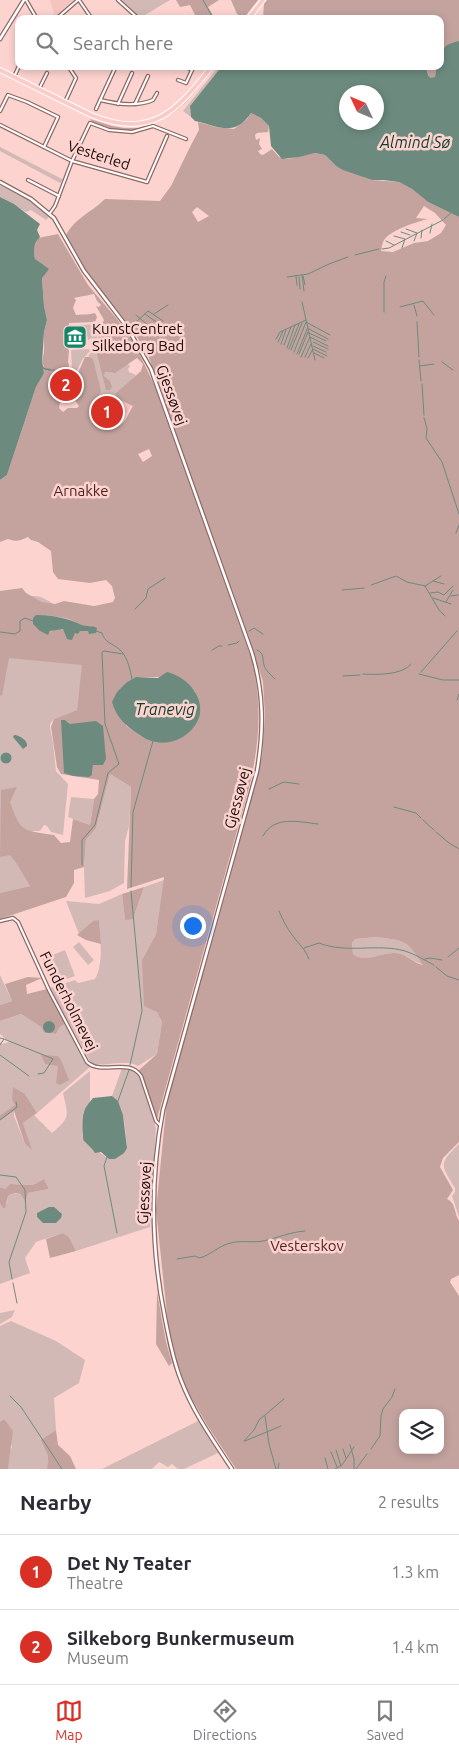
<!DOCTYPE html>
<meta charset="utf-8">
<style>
:root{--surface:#fff;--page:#f7f7f7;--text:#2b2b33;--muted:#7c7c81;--line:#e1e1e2;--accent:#d93025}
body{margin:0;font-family:Ubuntu,sans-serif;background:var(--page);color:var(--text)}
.controls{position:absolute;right:15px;bottom:15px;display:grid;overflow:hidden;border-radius:10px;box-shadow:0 2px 8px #0003}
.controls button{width:45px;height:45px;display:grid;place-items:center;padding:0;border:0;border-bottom:1px solid var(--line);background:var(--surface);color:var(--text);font:25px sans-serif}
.compass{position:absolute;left:339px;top:85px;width:45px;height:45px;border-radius:50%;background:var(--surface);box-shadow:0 2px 8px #0003;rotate:314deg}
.you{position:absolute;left:192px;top:925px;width:18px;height:18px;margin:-12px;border:4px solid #fff;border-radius:50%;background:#1a73e8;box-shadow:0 0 0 8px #1a73e833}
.badge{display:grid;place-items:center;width:32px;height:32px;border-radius:50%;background:var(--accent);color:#fff;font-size:16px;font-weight:700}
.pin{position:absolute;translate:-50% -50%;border:2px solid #fff;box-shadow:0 1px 5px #0006}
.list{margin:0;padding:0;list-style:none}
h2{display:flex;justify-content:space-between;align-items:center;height:65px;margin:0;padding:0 20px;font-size:21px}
h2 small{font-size:16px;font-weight:400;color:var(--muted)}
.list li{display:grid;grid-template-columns:32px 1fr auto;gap:15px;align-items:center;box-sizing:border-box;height:75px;padding:0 20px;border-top:1px solid var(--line)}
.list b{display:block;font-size:19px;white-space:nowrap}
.list p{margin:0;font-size:16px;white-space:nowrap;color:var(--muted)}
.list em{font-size:16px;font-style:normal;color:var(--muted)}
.icon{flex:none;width:28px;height:28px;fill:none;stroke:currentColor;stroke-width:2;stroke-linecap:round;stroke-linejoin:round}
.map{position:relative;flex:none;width:459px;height:1469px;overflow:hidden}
.search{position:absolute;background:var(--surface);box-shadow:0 2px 8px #0003;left:15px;right:15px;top:15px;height:55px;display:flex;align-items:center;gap:12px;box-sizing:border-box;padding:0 18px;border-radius:10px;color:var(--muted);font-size:19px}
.sheet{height:215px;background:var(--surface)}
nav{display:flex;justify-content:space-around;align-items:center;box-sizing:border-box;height:70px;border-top:1px solid var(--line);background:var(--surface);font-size:14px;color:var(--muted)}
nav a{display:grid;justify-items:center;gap:2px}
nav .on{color:var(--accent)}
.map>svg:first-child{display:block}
.built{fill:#f6c4bf}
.green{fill:#d3b9b6;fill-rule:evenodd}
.forest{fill:#c4a39f;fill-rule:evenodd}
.water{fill:#6c8b7e;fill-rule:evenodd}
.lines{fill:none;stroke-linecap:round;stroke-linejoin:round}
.stream{stroke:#6c8b7e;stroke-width:1}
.minor-casing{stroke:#8e6965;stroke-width:4.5}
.tertiary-casing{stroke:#8e6965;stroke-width:5}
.primary-casing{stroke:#fff;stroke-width:6}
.minor{stroke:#fff;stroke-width:2}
.tertiary{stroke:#fff;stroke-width:2.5}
.primary{stroke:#fdcbc7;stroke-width:4}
.labels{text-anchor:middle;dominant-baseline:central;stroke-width:5;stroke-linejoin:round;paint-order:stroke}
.street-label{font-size:15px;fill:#1a0c0b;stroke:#fdd3cf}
.poi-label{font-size:15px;fill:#1a0c0b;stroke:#fdd3cf;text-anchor:start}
.park-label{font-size:15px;fill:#4d1f1c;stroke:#fdd3cf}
.water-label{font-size:16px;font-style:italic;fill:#0e3d2e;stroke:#fdd3cf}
</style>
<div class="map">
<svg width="459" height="1469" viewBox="0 0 459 1469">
<rect width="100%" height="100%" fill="#fdd3cf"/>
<g class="built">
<polygon points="50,0 74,0 55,17"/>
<polygon points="134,386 132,405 121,422 115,426 118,424 113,403 115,401 121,399"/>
</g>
<g class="green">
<polygon points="121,0 170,0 140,18"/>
<path d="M214,66h1c-10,13 -20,28 -32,39 -24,23 -59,27 -89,14 9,1 19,6 30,7 44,3 66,-29 90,-60z"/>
<polygon points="219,66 222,66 190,106 191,117 183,111"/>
<polygon points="0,147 62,179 63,180 60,183 0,151"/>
<polygon points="0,183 33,202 50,216 46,220 31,210 26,212 0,197"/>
<polygon points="94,324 96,325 97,339 92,338 88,340 86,329 83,329 83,325"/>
<path d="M98,326c5,3 4,6 8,11 4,7 3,12 -7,14l7,38 -2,-15 1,-2 10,1 12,-10 3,3 -2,3 1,3 7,3 -20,22 3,3 -5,1 -1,6 -8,2 -1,-4 -6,1 2,10 -6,-4v-12l2,-3 -6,-40 -2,-1 10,-12 1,-4 3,1 -4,-2z"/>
<polygon points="89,349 90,351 82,360 73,379 68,376 72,370 71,351 72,350"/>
<path d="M68,378l5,3 -1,11 -6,10c-4,-3 -3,-9 -2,-13l3,-1v-7l-2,-1z"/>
<path d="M156,571l16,8 20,16 4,12 -42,16h-9l-8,8c-1,7 2,28 8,33 2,2 5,2 8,2l32,-24 13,3 14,13 2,8 -5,26 3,27 -6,15 -19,22 -12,6 -8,10 -2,12 4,25 9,11v7l-6,6 -10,40 -30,11v-115l-13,-5 -14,-40 -8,-5c-1,-17 -1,-29 -16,-39l-4,30 -23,9 -4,5v4l3,15 3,28 12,13 -5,51 -12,-3 -4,-6 -3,-1 -4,6h-14l-9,-7 3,6 13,8 24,20 -8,10 3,16c-10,4 -14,-2 -23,0l1,2 -30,7v-283c27,-5 27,-27 57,-3l14,-2 24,4 29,-5 9,-7 13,-23zM36,615c17,0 31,3 46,10 5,2 10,0 15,3l-2,5 -6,1 -1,-3h-8l-2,3 -3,-1 -3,7 -5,-1 -4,-10 -13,2 -2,3 -8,-3 -7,-7v-6zM167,672c18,4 36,22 33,42 -4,19 -26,32 -44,28 -8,-1 -15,-6 -21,-10 -12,-8 -19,-16 -23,-30l5,-10 10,-10 9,-5h22z"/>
<polygon points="110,774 131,787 129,826 125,841 124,883 110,891 85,898 84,867 86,840 96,828"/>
<polygon points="71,797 94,799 90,825 68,817"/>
<path d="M164,880l-8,54 -14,26 15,52 5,10 -5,32 -19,12c-13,-8 -32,2 -47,-3l-41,-75 25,-8 3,3 17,-4c9,-16 5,-41 4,-58h-6l-14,13 -13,-33 33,3 23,-10 3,25h8l11,-32z"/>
<path d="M377,937c29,4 30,3 47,28 -11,-3 -18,-12 -29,-12 -15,-1 -29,11 -42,1l-1,-11 3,-4z"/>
<polygon points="79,942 94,960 88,965 73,947"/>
<polygon points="65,950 75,976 53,984 43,959"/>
<polygon points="0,975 12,1001 0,1005"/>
<polygon points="21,1014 41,1027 44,1033 56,1034 60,1027 65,1024 90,1067 37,1113 25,1094 15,1105 0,1115 0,1042 2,1044 9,1042 0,1034 0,1021"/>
<path d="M122,1068l11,2 6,7 17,51 -6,99 -74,24 -7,-14 -6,-4 -27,9 -11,16 5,15 -30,11v-80l3,4 4,-6 1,-6c7,-4 15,-3 17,5l3,-8 21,-4 -5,-10 -11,6 -23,-1 -5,5 -5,-2v-66l14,-10v5l11,28 6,5 -8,-26 11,-8 18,18c19,-16 16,-17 11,-40l27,-22v31l-7,11 -1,23 2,4 9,8 16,11 18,-12c-2,-17 -1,-38 -15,-51z"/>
<path d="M459,1144v73l-7,-21 3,-4v-4c-14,-23 -17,-24 4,-44z"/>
<polygon points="15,1310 12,1317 0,1324 0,1313"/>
<polygon points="11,1321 56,1341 85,1360 79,1383 54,1398 56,1430 42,1441 48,1456 47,1469 8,1469 9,1453 12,1447 4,1419 0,1422 0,1326"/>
<polygon points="198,1421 218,1453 184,1469 178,1469 172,1464 168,1467 159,1462 152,1469 102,1469"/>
</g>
<g class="forest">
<polygon points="176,0 219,0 208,7 214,17 197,19 190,5 180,7"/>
<polygon points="231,0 258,0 244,18 237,14"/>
<polygon points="267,0 459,0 459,41 443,49 440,53 440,19 263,19 264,3"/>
<path d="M428,66h9l-2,12h-4c-4,-4 -4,-6 -3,-12z"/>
<path d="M251,113l10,5 8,8 -1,6 -11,1 -2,2 1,5 4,-2 -1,6 3,5 -4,2 2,3 3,1 9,-6 7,8 9,2 27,-6 10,2 11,11 36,14 27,2 13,7 16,13 31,15v925l-16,16 -3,9 13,23 -6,9c9,4 7,14 12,22v54l-8,4 -1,3 9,14v173h-223l-29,-44 -19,-33 -11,-30 -9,-38 -12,-114 11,-110 61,-215 34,-129 3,-39 -2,-35 -15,-47 -100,-280 -14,-23 -45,-57 -23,-40c9,-17 26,-23 39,-36l55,2 11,-15 19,-39 9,-17 -1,-8 18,5 18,2 13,-10zM424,206l11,7 11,12 -5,8 -13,8 -14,2 -21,9 -12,-1c1,-4 1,-8 3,-11 7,-10 32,-18 44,-21l-12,-1zM197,207l12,9 -11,6 -6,-10zM377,937c29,4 30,3 46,28 -10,-2 -17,-12 -28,-12 -15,-1 -29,11 -42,1l-1,-11 3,-4zM403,1413h37v37h-37z"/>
<path d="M90,119l22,7 12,2h20c-18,6 -35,1 -52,-6z"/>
<path d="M58,234l30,51 29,34 18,26 19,39 98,276c10,47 8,77 -2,124l-93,335 -18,-49 18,-16 5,-32 -5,-10 -13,-6 -2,-46 14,-26 8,-57 -37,12 4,-102 -21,-13 -14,54 -10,12 -2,27 -10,3v13l-8,14 -66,22v-26l30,-7 -13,-22 -7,-9 -10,2 1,-67 16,-3 -7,15c11,31 12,28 44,33l7,8 9,-1 3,-23 17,6 4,-26 4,-5 1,-14 -38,-6 -4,-7 -6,-40 3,-8 23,-9 5,-45 -73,-7 -7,38 -2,-1v-104l22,-3 4,5 16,9 13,2 9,-3 30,5 19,-4 2,-4 -3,-12 -6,-6 -16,3 -32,-4 -5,-7 -2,-21 -13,-9 -7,-2 -3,-3c-8,4 -12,5 -20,2l-8,3v-62l7,-5 29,-88 8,-15 -1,-1 1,-5 -2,-3 2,-11v-20l3,-12 -3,-14 -2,-29 -7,-18 -2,-9 5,-12zM94,294l3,7 4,4 -2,2 -3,-1 8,14 -2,4 -4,2 4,2 4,10 4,3 -2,6 -11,7 9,36h4l2,-3 -2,-6 -6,-5 1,-4 10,1 22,-15 6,6 -2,7 -26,23 3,5 15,7c-8,13 -7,20 -24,23l-3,-8 -8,2 -3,-2 2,-6c-9,-11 1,-16 4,-24l-8,-32 -3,-2h-5l-10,23 -3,16 7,10 -2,2h-9l-5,4 -4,-4 1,-5 2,-3 -1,-16 6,-10 2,-9 -1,-3 1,-11 -3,-7 1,-3 2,-18 26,-1 2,-5 -2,-4c-6,2 -12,1 -19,2l-3,-7 3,-8 -2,-2zM149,449l3,7 -9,6 -5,-8zM47,615l20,3 17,8h8l-4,5h-8l-5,2c-9,-3 -20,-7 -27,1l-7,-3 -7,-7zM136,677h22l37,14 5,21 -44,30 -14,-5 -16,-11 1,-44zM65,720l5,4 23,41 -1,10z"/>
<polygon points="144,887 133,919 125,920 122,894"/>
<polygon points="99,920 101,944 86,940 77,935 93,921"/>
<polygon points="28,977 42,978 26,985 27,994 47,989 65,1024 60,1027 56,1034 44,1033 41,1027 21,1014 0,1021 0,1005 12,1001 5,984"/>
<polygon points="41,1055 58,1056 62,1062 69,1080 60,1085 56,1083 58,1066 45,1064"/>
<polygon points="13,1087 25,1094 37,1113 23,1123 32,1150 25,1144 14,1111 0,1121 0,1115 15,1105 12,1099"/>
<path d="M44,1179l5,10 -21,4 -3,10c-2,-10 -9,-12 -17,-7l-3,12h-2l-3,-4v-17l5,2 5,-5 23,1z"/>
<polygon points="63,1233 69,1237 76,1251 50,1258 46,1239"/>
<polygon points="157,1292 166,1342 172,1363 169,1366 156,1344"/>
<polygon points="4,1419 13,1431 8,1469 0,1469 0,1422"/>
<polygon points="56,1430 58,1445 70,1456 76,1469 47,1469 48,1456 41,1440"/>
</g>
<g class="water">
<path d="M459,41v176l-31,-15 -16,-13 -13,-7 -16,-2h-11l-29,-10 -7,-4 -11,-11 -10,-2 -16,4 -17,2 -11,-13 -2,-20 -8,-8 -10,-5c-17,25 -32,13 -56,8l-4,-4 -1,-11 32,-40h204l2,9 3,3 4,-1 2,-11h3c0,-16 2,-21 19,-25zM346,92h30v30h-30z"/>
<path d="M0,197l14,7 26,20 -3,6 3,7c-6,5 -7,14 -5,22l14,10 -7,9 2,28 3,14 -3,12 -2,31 2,5 7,1 -1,2 -7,-2 1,4 -8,14 -29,88 -7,5z"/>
<path d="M36,615c17,0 31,3 46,10 5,2 10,0 15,3l-1,5 -7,1 -1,-3h-8l-2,3 -3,-1 -3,7 -5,-1 -4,-10 -13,2 -2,4 -8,-4 -7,-7v-6z"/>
<path d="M167,672c18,4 36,22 33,42 -4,19 -26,32 -44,28 -8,-1 -15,-6 -21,-10 -12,-9 -19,-16 -23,-30l5,-10 10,-10 9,-5 22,1z"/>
<polygon points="61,720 65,720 70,724 96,721 103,726 106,759 103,765 93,765 92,775 89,777 73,776 64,773"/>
<path d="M14,735c6,0 14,6 13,11l-4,3 -10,-12z"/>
<circle cx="6" cy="758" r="5.5"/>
<circle cx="49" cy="1027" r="6"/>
<path d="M112,1096l6,5 5,14 4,33 -3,5 -9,6h-6l-8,-7 -6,1c-3,-5 -7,-8 -11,-12 -2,-3 -2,-26 0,-29 1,-5 6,-10 9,-14z"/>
<polygon points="49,1207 54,1207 62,1214 61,1218 56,1223 43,1223 37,1217 37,1213"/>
</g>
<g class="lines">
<g class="stream">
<polyline points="203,0 212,16"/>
<polyline points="444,219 452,212"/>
<polyline points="406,229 417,233 414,241"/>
<polyline points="401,232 410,235"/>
<polyline points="430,233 432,224"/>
<polyline points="394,236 405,239 402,248"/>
<polyline points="421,238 422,230"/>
<polyline points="386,241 394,245"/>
<polyline points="382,249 389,248 443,220"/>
<polyline points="355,255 379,249"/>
<polyline points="302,275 304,291"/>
<polyline points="296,276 297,285"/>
<polyline points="303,276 305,285"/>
<polyline points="287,277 308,274 329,264 348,257"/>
<polyline points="299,277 300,289"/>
<polyline points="302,302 315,360"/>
<polyline points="414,305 417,316"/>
<polyline points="400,307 423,301 434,315"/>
<polyline points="384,312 384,282 386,276"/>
<polyline points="145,314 165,328"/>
<polyline points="154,314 168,305"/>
<polyline points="136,315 156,332"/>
<polyline points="137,322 151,334 164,330"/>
<polyline points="417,322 419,357"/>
<polyline points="135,323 148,311 163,321"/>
<polyline points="309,329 328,339"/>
<polyline points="309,333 326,341"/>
<polyline points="276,339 280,332 306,320"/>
<polyline points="278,342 283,331"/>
<polyline points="313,342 328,349"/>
<polyline points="281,344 286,330"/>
<polyline points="284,345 291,327"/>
<polyline points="313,346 326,352"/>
<polyline points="287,348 295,325"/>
<polyline points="289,349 299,324"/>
<polyline points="291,350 302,323"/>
<polyline points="294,352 306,322 330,335"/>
<polyline points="314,353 324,358"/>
<polyline points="297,354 308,327"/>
<polyline points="299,354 308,332"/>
<polyline points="301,357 310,337 328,346"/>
<polyline points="305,357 311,344"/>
<polyline points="308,358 313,349 327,356"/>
<polyline points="419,360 421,381"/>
<polyline points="442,362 453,370"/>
<polyline points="420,366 434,364"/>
<polyline points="51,370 54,370"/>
<polyline points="422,384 424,415"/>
<polyline points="424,418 427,428 426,438 442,462 459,514"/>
<polyline points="456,533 459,525"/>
<polyline points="433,581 441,576"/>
<polyline points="371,585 396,576 407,582 425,586 439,610 445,616"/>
<polyline points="425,586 433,581 444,584"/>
<polyline points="342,590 364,588"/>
<polyline points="430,593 438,592 444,595 453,586"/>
<polyline points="451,596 458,595"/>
<polyline points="433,598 451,604"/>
<polyline points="446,602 453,590"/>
<polyline points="135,609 146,598 148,589 165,578"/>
<path d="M96,631l6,2c3,10 10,10 17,16 8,6 11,20 13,30"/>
<polyline points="249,631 254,628 263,634"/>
<polyline points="0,632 15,634 20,631 20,621 25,618 33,621"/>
<polyline points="228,645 237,643 239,641"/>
<polyline points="212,650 219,646 222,646"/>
<path d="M257,650c8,4 5,8 7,15 1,5 7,10 11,14"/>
<polyline points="421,672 457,631"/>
<path d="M363,674c14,1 40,1 48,-10"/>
<polyline points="419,674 443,680 459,680"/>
<polyline points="343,676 360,675"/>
<polyline points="457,700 459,694"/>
<polyline points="269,789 284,782 299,784"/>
<polyline points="394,807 416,813 421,818"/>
<polyline points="423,820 434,830"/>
<polyline points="436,832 449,843 459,849"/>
<path d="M263,836c11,-21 36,-14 55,-12"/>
<polyline points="82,865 82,840 95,825 108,773 119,764 105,724 102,652 104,651 123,654"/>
<polyline points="131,887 133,812 153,741"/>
<path d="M279,911c4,9 8,18 14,25 7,10 11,11 16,23"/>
<path d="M304,948l15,-5c28,11 58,0 86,8 10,3 19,9 29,14"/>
<polyline points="448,957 459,948"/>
<polyline points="425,959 430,958 442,960"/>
<polyline points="436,967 447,976 459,980"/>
<polyline points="0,1038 4,1039 0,1045"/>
<polyline points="4,1039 51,1058 53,1059 44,1073 38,1074"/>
<polyline points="0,1055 29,1076"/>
<polyline points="130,1065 142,1011 131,891"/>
<polyline points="118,1101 129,1070"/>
<polyline points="0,1120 17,1107 16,1102"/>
<polyline points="107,1157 104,1166 117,1233"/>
<polyline points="0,1175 16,1177 25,1190 26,1212 9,1262 12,1279"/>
<path d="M177,1259l18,-3 4,2c11,-2 20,-13 32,-15 10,-3 21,0 32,-2 14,-3 27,-9 42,-10"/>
<polyline points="13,1283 17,1303"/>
<polyline points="10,1396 21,1407 62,1469"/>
<polyline points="265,1416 269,1444 276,1469"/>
<polyline points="244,1441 254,1430 259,1420 284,1399"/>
<polyline points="245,1441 281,1426"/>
<polyline points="350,1445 354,1459 354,1469"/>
<polyline points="343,1449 346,1458"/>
<polyline points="371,1449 380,1436 381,1416 383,1409 392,1397 395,1389"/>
<polyline points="336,1450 341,1466"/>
<polyline points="331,1452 337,1467"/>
<polyline points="325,1458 328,1469"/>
<polyline points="278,1469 279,1463"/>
<polyline points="335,1469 342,1465 354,1447"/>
<polyline points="356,1469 367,1454"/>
</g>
<g class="minor-casing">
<g id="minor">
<polyline points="26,0 37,19"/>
<polyline points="79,0 92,19"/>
<polyline points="118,0 139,19"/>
<polyline points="56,19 78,0"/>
<polyline points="184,66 192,70"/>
<polyline points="14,77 19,66"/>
<polyline points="178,80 186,83 194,66"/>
<polyline points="39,89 47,73"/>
<path d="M100,100c16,4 37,7 53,0l4,-7"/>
<polyline points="65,102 76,78 68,66"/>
<polyline points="118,104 132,73"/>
<polyline points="135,104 148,76"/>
<polyline points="96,109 116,66"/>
<polyline points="0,111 8,95 27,102 58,117 44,147"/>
<polyline points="0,125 72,161 147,182 167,136"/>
<polyline points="28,180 59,196"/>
<polyline points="50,213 55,206 72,161 90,123 109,130 132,132 153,126 186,139"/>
<path d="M0,921l13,-3 5,4 31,68 38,72c15,14 41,-5 54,14l15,45 4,4"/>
</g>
</g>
<g class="tertiary-casing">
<g id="tertiary">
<polyline points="0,39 24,0"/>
<path d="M0,182l31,17 23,19 30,53 43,56 24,42 101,284c12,40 12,77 5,118l-94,339c-13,69 -12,139 2,208 4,21 8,42 16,62 12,32 32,60 51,89"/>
</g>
</g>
<g class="primary-casing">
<g id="primary">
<polyline points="248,19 263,0"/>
<path d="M0,70l91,45c61,25 86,-4 121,-49"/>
</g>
</g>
<use href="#minor" class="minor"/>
<use href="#tertiary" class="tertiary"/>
<use href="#primary" class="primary"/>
</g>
<defs>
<g id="museum-square" transform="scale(1.25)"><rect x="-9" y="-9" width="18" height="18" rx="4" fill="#118768" stroke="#fdd3cf"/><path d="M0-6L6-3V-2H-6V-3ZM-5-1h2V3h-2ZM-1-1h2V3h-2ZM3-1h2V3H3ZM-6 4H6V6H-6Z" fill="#fff"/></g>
</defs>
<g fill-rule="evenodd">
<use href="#museum-square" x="75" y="337"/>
</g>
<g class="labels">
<g class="street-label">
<text transform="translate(99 155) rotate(18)">Vesterled</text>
<text transform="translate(172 395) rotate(70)">Gjessøvej</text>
<text transform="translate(237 798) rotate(-75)">Gjessøvej</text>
<text transform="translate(69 1001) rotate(63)">Funderholmevej</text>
<text transform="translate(144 1193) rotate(-87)">Gjessøvej</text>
</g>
<g class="poi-label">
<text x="92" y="328">KunstCentret<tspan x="92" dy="17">Silkeborg Bad</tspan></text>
</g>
<g class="park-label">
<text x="81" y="490">Arnakke</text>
<text x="307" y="1245">Vesterskov</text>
</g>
<g class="water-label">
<text x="415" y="142">Almind Sø</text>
<text x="165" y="709">Tranevig</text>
</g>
</g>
</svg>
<div class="controls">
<button><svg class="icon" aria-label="layers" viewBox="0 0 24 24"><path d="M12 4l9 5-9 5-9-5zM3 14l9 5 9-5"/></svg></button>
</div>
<svg class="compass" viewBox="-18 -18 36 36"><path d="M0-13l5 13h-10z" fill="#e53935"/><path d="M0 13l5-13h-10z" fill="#7c7c81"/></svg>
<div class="you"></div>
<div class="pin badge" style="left:107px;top:412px">1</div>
<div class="pin badge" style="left:66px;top:385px">2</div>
<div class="search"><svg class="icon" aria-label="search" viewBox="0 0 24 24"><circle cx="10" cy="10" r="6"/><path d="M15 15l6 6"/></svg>Search here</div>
</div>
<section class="sheet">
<h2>Nearby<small>2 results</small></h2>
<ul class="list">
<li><span class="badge">1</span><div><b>Det Ny Teater</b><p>Theatre</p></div><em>1.3 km</em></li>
<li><span class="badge">2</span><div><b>Silkeborg Bunkermuseum</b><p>Museum</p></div><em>1.4 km</em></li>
</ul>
</section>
<nav>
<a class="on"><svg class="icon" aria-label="map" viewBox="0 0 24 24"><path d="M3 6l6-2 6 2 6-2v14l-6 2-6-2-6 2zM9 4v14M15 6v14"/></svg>Map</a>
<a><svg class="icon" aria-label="directions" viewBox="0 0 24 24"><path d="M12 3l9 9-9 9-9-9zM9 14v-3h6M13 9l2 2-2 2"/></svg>Directions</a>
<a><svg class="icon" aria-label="saved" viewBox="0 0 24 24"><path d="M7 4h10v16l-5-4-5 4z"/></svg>Saved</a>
</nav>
